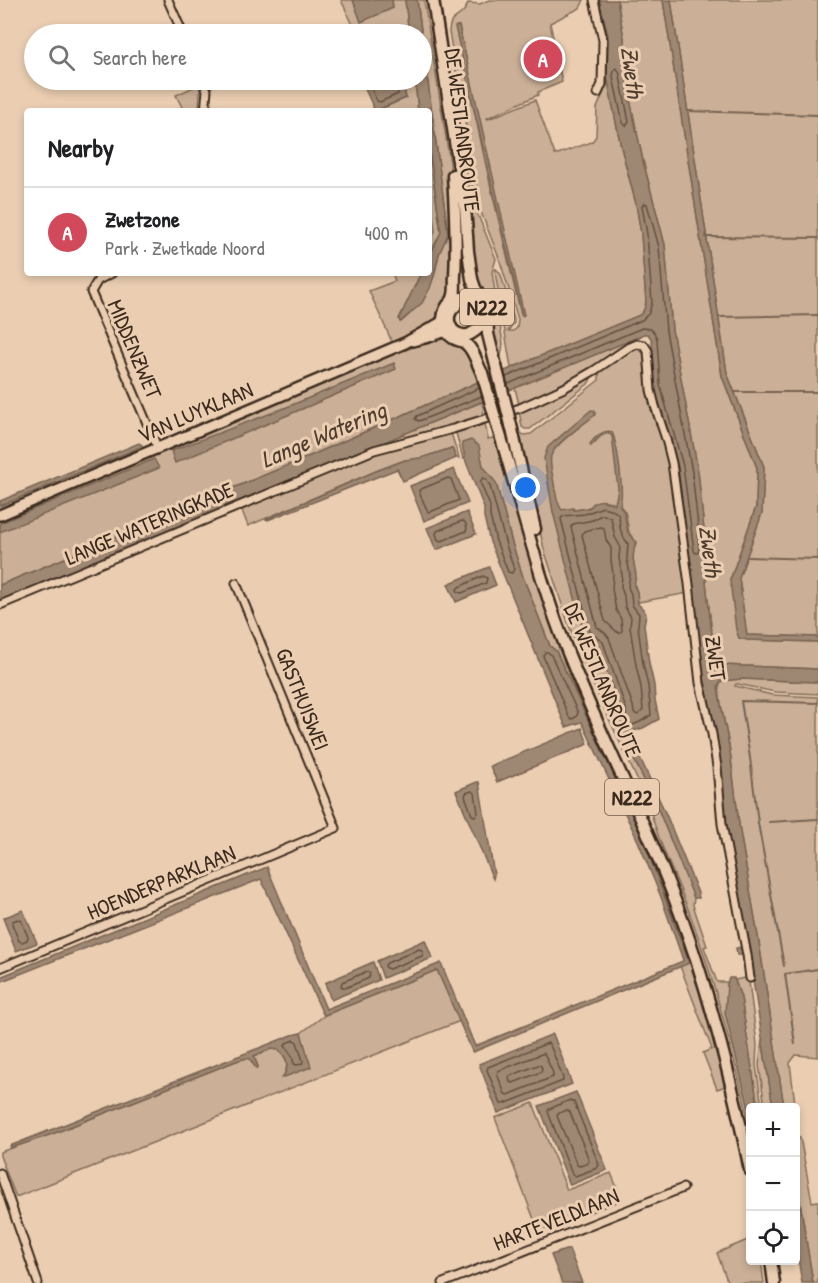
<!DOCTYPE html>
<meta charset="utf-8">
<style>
:root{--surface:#fff;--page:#f6f6f6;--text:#202124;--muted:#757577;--line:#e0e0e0;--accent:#d1495b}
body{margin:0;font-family:"Patrick Hand",sans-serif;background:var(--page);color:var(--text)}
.controls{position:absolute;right:18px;bottom:18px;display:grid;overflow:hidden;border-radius:6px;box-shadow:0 3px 9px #0003}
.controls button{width:54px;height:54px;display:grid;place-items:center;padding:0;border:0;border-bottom:2px solid var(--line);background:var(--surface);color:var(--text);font:30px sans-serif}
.you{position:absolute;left:526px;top:488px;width:21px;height:21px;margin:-15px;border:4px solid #fff;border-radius:50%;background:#1a73e8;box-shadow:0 0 0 9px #1a73e833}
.badge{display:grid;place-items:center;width:39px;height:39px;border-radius:50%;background:var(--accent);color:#fff;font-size:20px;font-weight:700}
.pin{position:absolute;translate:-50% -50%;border:3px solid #fff;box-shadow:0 2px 6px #0006}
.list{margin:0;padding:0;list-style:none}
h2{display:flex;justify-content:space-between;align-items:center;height:78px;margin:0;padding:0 24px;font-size:26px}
h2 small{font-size:20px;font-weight:400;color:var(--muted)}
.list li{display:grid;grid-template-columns:39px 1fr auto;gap:18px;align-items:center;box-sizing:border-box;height:90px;padding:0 24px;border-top:2px solid var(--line)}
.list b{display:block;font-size:22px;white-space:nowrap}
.list p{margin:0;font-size:20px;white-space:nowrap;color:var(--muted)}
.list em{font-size:20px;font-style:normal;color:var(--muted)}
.icon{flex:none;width:33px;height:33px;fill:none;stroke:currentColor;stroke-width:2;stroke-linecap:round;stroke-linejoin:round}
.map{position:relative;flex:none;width:818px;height:1283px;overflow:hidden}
.search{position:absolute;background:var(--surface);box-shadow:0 3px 9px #0003;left:24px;top:24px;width:408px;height:66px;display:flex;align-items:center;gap:15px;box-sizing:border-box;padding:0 21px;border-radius:33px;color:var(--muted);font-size:22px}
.panel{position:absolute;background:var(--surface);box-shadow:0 3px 9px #0003;left:24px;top:108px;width:408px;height:168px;border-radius:6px}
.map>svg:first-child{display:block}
.green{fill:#cbb097;stroke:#836d5a;stroke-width:1.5;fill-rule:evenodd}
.water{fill:#9f8873;stroke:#776251;stroke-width:1.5}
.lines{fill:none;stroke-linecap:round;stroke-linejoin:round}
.shore{stroke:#635040;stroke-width:1.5}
.stream{stroke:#776251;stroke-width:2}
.street-casing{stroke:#3b2a1e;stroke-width:11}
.secondary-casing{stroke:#3b2a1e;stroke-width:14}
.primary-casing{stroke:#3b2a1e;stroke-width:15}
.street{stroke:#ebceb2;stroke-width:7}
.secondary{stroke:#ebceb2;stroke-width:9}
.primary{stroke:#ebceb2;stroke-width:10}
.primary-bridge-casing{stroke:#3b2a1e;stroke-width:15;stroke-linecap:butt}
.primary-bridge{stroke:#ebceb2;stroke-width:10}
.labels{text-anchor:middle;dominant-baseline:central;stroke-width:6;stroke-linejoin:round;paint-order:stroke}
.shield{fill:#ebceb2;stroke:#705b4a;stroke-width:1.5}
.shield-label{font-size:21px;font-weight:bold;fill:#3b2a1e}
.street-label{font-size:22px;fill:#3b2a1e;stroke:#ebceb2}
.water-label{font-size:24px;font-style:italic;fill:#4f3d2f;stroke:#ebceb2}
</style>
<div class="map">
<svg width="818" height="1283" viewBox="0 0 818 1283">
<rect width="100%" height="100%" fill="#ebceb2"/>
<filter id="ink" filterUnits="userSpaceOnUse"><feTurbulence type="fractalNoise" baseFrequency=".0167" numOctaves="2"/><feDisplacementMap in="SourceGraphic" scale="12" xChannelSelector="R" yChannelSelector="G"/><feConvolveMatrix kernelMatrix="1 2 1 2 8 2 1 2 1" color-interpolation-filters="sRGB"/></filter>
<g filter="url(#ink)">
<g class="green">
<polygon points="341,0 353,0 362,21 393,8 392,0 405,0 409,34 393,34 391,29 379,34 349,34 356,31"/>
<polygon points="417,0 424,0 450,163 452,287 448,298 443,304 435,320 413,333 392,342 369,291 395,281 392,273 401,273 402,274 406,273 421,273 399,319 401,322 410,314 434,276 439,254 448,234"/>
<path d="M489,0h95l-4,8 -30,15 12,59 -24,10v3l-51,23 1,1 47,-19 20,55 37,-13 4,-6 1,-28 11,-26 13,65 15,57 5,30 5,68 -2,8 -4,5 -129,53 -16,-96 1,-3 3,3 2,3 13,44v4l-6,8h5l4,-3 1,-9 -19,-61 -18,-46 -32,-180c1,-15 6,-12 14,-20 2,-2 4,-6 5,-9l12,1zM456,26h3l64,289h-2l-31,-131z"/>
<polygon points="617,0 663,0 722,376 757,468 756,507 730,580 747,640 818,642 818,669 720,665 715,661 706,582 706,550 698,471 672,330 665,245 643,161 629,95 625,68 624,38"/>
<polygon points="671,0 818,0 818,637 747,635 746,631 739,578 762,513 764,467 727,373"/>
<polygon points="402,80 415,80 418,111 376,111 406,98"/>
<polygon points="198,85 200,90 199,111 184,111 176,95"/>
<polygon points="429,150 441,232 429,257 429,244 435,231 429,191"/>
<polygon points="470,176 471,176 478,215 496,259 492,272 503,344 501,356 498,357 475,280 468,183"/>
<polygon points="644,334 593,368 519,405 515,388"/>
<path d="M439,338c26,6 34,19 39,44l-175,77 -303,126v-73l151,-56 212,-91z"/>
<path d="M636,348l8,5 2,4 3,38 20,64 20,134 -51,9 -1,-10 -3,-9 1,-5 -2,-20v-7l4,-9c-13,-10 -7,-17 -12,-30 -3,-7 -18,-13 -25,-11 -6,1 -3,2 -8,5 -6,3 -12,3 -18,4l-1,-2 24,135 24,68v15l6,19 29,59 37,90 1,4 -1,7 14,41 -3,1 13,35h11l-1,2 16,95 7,34v13c-16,-71 -34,-141 -59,-209 -13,-37 -33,-73 -42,-112l-59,-127 -22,-55 -24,-74 -27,-119 7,5 7,-1 68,-54v-10l29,-20z"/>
<polygon points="588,378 591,379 588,384 530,429 525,429 522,427 519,411"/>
<polygon points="482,402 484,418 452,428 381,443"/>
<polygon points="485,424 488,439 494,438 501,461 506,469 540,587 665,882 704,994 714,1039 729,1085 717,1089 703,1053 712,1049 680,966 689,962 642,836 556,651 550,646 523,577 512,543 496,483 483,466 478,446 463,443 465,459 463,459 456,433 457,431"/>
<polygon points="451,433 459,458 456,458 452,448 421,458 405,460 376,471 248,526 241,508 376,451"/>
<polygon points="742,679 818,682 818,694 775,692 738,684 736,684 735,686 772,695 818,697 818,1057 796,1055 790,1063 798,1128 797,1128 797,1136 800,1137 812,1202 818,1201 818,1283 813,1283 796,1177 796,1108 784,1107 759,942 740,832 730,751 721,705 719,688 720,683 724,680"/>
<path d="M437,970l23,51 -444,176 -16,-41v-4l52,-18 184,-73 11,-3 3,1 6,9 2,-1 -4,-11 17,-7 8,1c9,9 10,16 4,27l27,-10 -9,-34 24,-18z"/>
<polygon points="744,978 749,982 757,1044 756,1065 762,1107 758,1107 741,998 735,980"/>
<polygon points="762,1039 773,1107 765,1107 759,1065"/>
<polygon points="533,1103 567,1190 611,1173 622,1200 539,1232 495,1118"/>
<polygon points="750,1239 750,1260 761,1261 764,1283 728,1283 717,1253"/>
</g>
<g class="water">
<polygon points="353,0 392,0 393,8 361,22"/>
<polygon points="405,0 417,0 448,234 439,254 434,276 430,288 422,303 400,322 399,319 421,273 429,273 429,257 441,232 429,150 429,111 418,111 415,80 422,80 422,34 409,34"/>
<polygon points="599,0 617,0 624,38 625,68 629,95 643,161 665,245 672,330 698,471 706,550 706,582 715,661 720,665 818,669 818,682 742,679 722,681 720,683 718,686 721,705 730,751 740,832 759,942 784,1107 773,1107 749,955 737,955 736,948 747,946 725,819 719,749 700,659 678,467 654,386 652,340 648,334 644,334 626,342 0,601 0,585 303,459 478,382 640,315 644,310 646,302 641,234 636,204 621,147 607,77 608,35"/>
<polygon points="663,0 671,0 727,373 764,467 762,513 739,578 747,635 818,637 818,642 747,640 739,638 736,630 730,580 756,507 757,468 722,376"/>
<polygon points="459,26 524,315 522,316 455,27"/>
<polygon points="361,80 402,80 406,98 375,111"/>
<polygon points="394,363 396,369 175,463 171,451 282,409"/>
<path d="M591,410l4,1v4c-10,8 -42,30 -44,41 -2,8 2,19 3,28 2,8 2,19 8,26l11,-2 1,2c5,-1 12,-1 16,-3 2,-1 2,-3 4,-4 7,-5 14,-1 21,1l3,-15 -6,-53 -4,-3 -7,3 -10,10 -1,-2c5,-7 14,-15 22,-12 6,14 12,61 8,74l4,6 4,21 9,10 -2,1 -2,14 3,17 -2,11 3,6 1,12 6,6 2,4 -2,11 5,38 5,22 1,15 4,19 -16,9 -13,4 -1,2 37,80 32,79 1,5h-5l-38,-94 -29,-59 -6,-19v-15l-24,-67 -12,-7 -32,-125 -9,-54 4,-11z"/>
<polygon points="471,440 479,446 483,466 496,483 512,543 523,577 550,646 556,651 642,836 689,963 473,1052 472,1051 437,970 325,1015 323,1014 261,879 0,982 0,977 267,867 326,1009 441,963 475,1046 683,961 683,960 661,897 638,841 582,722 566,727 490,542 484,517 484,508 465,459 462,443"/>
<polygon points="139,443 142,445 141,447 0,506 0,501"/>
<polygon points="452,448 456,458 403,481 397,469 268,520 266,519 376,471 405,460 421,458"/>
<polygon points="154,459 159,468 0,532 0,523"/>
<polygon points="454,469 468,503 424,521 410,486"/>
<polygon points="467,512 476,534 436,550 427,528"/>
<polygon points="489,567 496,585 456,602 448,584"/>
<polygon points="582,728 588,744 497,782 490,766"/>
<polygon points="477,782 479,782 494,875 493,879 456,791"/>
<polygon points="23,910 37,943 16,951 3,918"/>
<polygon points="425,940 432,958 383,978 377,961"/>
<polygon points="373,962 379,980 331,1000 325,983"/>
<polygon points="729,978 734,978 741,998 758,1107 750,1108 750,1113 725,1013 727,984"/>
<path d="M301,1033l10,34 -29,11c8,-11 6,-19 -3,-28l-8,-1 -17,7 4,11 -1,1h-1l-6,-9 -3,-1 -11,3 -184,73 -41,14 -1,-2 282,-111z"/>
<polygon points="553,1034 572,1084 498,1113 479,1064"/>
<polygon points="576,1092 607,1170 570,1185 539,1106"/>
<polygon points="796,1177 813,1283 802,1283 796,1246"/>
<polygon points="569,1249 582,1283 562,1283 551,1255"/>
</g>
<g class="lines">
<g class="shore">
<polygon points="616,68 619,71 629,122 626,126 623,123 613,77 614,70"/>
<polyline points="367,80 377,101 380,102 398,94 397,80"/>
<polyline points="506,377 642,320 649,313 652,302 647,234 642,206 644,203 647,204 659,247 666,331 692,472 698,526 699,552 696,553 694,551 683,466 660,385 657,339 655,334 651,329 642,328 508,384"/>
<polyline points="479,388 417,416 415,419 419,421 482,396"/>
<polygon points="448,478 451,479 459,500 430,512 428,512 419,492 419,490"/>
<polygon points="483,478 486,479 490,486 506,545 514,569 512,573 508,572 496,541 490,516 490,506 480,482"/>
<path d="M603,507c26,7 11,12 20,29 1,3 4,5 5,8l-1,14 3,17 -2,12 3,7 1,11 7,9 -1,12 5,38 5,22 3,29 -11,7 -10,4 -3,-2 -1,-15 -23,-67 -13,-10 -29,-113 2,-3 22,-2z"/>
<polygon points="601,515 604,515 611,518 615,537 620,546 619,558 622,575 621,587 624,596 625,607 631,617 630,627 636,665 641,687 643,710 638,715 634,713 633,706 609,638 605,633 597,627 571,527 573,524 593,520"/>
<polygon points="462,521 465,522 467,528 466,531 442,541 438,540 436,534 437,531"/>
<polygon points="601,527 604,528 606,540 611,548 611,560 613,574 612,589 616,610 621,619 622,631 619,633 617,632 605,621 582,535 584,531"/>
<polygon points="483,576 487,578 486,583 462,593 458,592 457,589 459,587"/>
<polygon points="545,652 548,652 551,655 578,713 576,717 572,719 569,717 543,656"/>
<polygon points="472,791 475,793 478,813 475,816 472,815 465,796 466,793"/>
<polygon points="18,919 21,920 28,937 27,940 22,942 19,941 12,924 13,921"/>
<polygon points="419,949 423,951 423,954 422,956 389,969 386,968 385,965 387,963"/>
<polygon points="366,972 370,973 369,978 345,988 341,986 342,982"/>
<polygon points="294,1040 297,1042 303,1061 302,1064 297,1065 294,1064 292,1056 285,1046 286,1043"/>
<polygon points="548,1043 550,1045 563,1078 563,1081 504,1104 501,1104 487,1070 488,1067"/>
<polygon points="544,1053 553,1073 553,1077 508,1095 505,1094 497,1074 498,1071"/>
<polygon points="538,1065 540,1065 542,1068 541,1072 513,1083 510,1082 509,1078 510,1076"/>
<polygon points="570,1100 574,1102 599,1165 597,1168 575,1176 572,1174 548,1112 549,1109"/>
<polygon points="567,1110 570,1112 589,1160 588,1163 580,1166 577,1165 557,1116 559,1113"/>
</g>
<g class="stream">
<polyline points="688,111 818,115"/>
<polyline points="706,237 818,238"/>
<polyline points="719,317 818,315"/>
<polyline points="735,392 818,392"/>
<polyline points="748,557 818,559"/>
<polyline points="769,822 818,819"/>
<polyline points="784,966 758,823 750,758 741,701 818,703"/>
<polyline points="795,1044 785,974 818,969"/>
</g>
<g class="street-casing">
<g id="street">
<polyline points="168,0 183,34"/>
<polyline points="594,0 603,40 602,84 598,93"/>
<polyline points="202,80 207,90 205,111"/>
<polyline points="112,273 98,280 91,292 158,449"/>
<polyline points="0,605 374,450 453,429 520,408 564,388 595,370 629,347 637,344 644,345 648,351 651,390 655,406 666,439 672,463 689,584 700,683 712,734 717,767 722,824 747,955 750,978"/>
<polyline points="0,968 336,828 236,583"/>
<polyline points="0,1173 38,1283"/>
<polyline points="443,1283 683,1188"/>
</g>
</g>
<g class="secondary-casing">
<g id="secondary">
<polyline points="413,341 429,337 446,331"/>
<polyline points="0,515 405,343 440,323 443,320"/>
</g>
</g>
<g class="primary-casing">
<g id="primary">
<polyline points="433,0 465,206 468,251 472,279 475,288 487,310 488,334 496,366"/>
<path d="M459,300c-1,5 -4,6 -8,11 -5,8 -1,20 8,23 5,2 9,2 13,-1 26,-14 -5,-50 -24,-28 -8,11 -6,26 5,33 5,3 9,2 13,6 8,6 11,20 16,29"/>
<path d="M451,302c6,-8 3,-18 4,-27 2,-33 0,-67 -2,-100"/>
<polyline points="511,425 535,529"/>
<path d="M498,428c21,68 37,138 62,204 33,90 79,174 113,263 35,89 58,182 77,275"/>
<polyline points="771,1260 774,1283"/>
</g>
</g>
<use href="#street" class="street"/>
<use href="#secondary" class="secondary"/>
<use href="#primary" class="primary"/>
<g class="primary-bridge-casing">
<g id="primary-bridge">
<polyline points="496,366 511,425"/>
<polyline points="482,373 498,428"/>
</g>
</g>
<use href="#primary-bridge" class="primary-bridge"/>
</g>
</g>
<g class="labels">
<g class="shield">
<rect x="460" y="289" width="54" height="36" rx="4.5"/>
<rect x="605" y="779" width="54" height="36" rx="4.5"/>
</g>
<g class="shield-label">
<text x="487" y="307">N222</text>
<text x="632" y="797">N222</text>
</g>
<g class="street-label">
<text transform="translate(463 130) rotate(83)">DE WESTLANDROUTE</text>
<text transform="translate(135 349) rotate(67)">MIDDENZWET</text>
<text transform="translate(195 412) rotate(-23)">VAN LUYKLAAN</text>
<text transform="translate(149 523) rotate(-23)">LANGE WATERINGKADE</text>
<text transform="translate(716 658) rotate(82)">ZWET</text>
<text transform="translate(603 680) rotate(67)">DE WESTLANDROUTE</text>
<text transform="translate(303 699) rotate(68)">GASTHUISWEI</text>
<text transform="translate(161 882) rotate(-23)">HOENDERPARKLAAN</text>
<text transform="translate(556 1219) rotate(-22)">HARTEVELDLAAN</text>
</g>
<g class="water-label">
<text transform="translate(633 72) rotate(83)">Zweth</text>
<text transform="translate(323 434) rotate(-23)">Lange Watering</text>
<text transform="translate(711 551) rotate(83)">Zweth</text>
</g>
</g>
</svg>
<div class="controls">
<button>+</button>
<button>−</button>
<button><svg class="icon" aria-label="locate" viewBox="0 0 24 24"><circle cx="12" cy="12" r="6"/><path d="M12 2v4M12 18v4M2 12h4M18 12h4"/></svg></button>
</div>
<div class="you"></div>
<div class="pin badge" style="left:543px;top:59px">A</div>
<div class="search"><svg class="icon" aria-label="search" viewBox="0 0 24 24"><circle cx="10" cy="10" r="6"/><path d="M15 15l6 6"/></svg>Search here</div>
<section class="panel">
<h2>Nearby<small></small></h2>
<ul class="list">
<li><span class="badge">A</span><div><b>Zwetzone</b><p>Park · Zwetkade Noord</p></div><em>400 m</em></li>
</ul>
</section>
</div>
